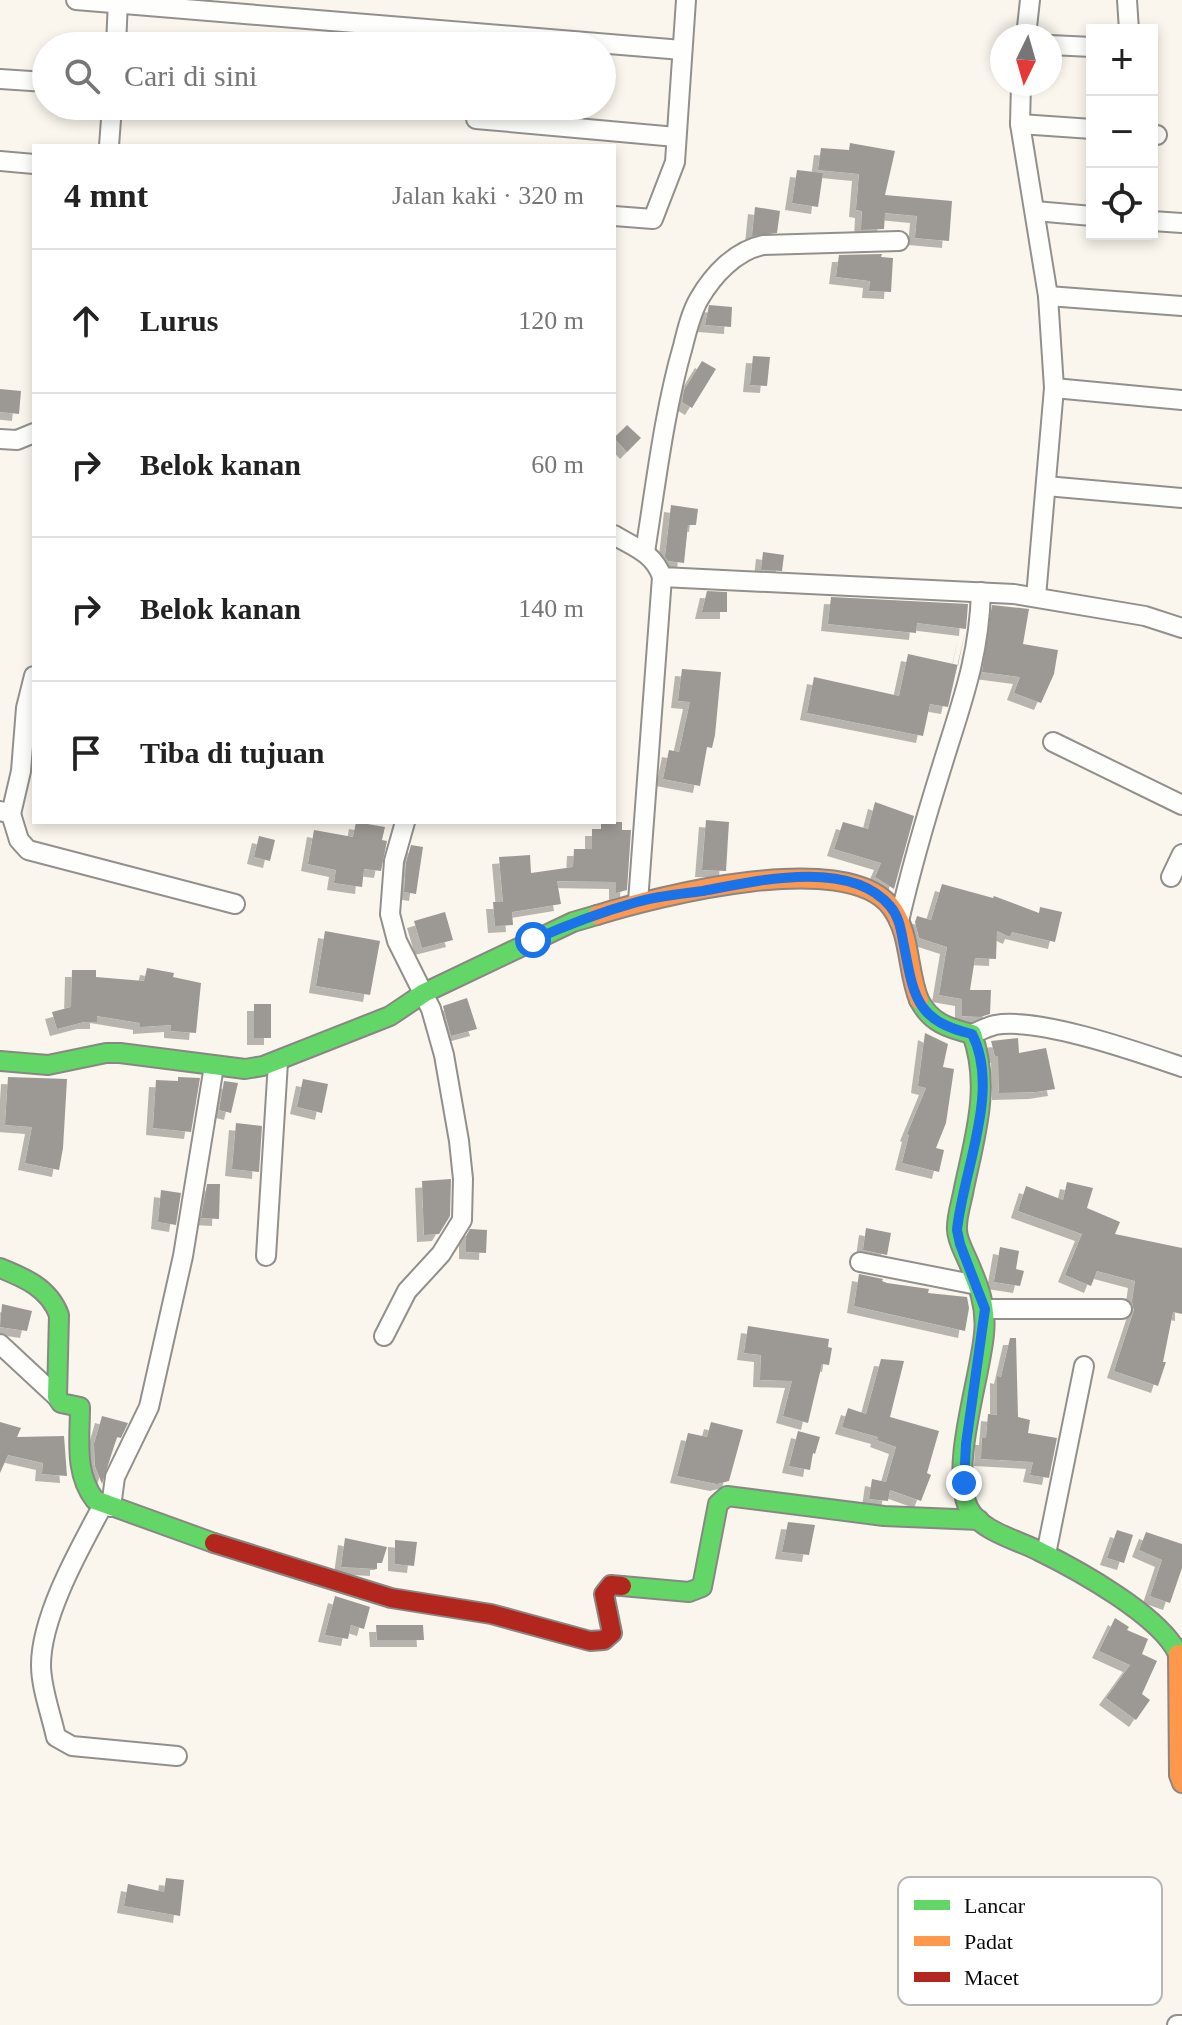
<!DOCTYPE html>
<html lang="id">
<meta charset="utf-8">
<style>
:root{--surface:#fff;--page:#f6f6f6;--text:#222;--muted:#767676;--line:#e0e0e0}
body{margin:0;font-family:"Times New Roman",serif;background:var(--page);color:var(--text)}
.controls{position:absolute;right:24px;top:24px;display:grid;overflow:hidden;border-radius:0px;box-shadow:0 4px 12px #0003}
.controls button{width:72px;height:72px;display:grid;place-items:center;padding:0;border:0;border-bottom:2px solid var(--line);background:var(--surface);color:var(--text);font:40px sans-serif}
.compass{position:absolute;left:990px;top:24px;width:72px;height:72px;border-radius:50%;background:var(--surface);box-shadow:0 4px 12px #0003;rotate:185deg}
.stop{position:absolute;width:24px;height:24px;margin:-18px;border:6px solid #1a73e8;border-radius:50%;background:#fff}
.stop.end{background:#1a73e8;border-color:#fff;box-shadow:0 2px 8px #0008}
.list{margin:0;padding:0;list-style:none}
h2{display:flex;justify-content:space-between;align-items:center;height:104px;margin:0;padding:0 32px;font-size:34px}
h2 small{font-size:26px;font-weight:400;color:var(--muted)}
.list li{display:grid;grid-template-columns:52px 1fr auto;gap:24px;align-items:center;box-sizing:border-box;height:144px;padding:0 32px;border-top:2px solid var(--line)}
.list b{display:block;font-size:30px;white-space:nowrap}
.list em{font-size:26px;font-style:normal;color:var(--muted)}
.icon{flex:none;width:44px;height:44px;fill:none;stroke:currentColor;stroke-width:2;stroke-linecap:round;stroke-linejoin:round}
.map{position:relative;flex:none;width:1182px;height:2025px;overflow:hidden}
.search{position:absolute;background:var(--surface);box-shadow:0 4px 12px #0003;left:32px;top:32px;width:584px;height:88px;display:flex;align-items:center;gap:20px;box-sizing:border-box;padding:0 28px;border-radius:44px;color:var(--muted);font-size:30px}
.panel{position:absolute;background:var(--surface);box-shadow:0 4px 12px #0003;left:32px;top:144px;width:584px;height:680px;border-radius:0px}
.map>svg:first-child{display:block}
.building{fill:#9c9894;filter:url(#shadow)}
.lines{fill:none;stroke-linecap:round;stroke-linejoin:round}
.street-casing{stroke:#92908c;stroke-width:22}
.fast-casing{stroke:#898783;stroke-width:22}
.slow-casing{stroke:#898783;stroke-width:22}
.jam-casing{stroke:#898783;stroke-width:22}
.street{stroke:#fefefc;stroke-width:18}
.fast{stroke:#63d668;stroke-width:18}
.slow{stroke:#ff974d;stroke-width:18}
.jam{stroke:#b3261e;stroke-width:18}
.route{stroke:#1a73e8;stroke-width:10}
.key{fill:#fff;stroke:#b6b6b6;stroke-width:2}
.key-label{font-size:22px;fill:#0a0a0a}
</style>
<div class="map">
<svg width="1182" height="2025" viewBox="0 0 1182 2025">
<defs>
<filter id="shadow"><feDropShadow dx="-7" dy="7" stdDeviation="0" flood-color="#0004"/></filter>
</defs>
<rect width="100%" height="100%" fill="#faf6ed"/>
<g class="building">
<polygon points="850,143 895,151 885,195 952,201 949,241 915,238 917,216 885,213 884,229 861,230 862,211 856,210 859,174 818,170 821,148 849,150"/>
<polygon points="797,170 823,173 818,207 792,203"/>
<polygon points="755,207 780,211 777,233 752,236"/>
<polygon points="882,254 881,257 893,258 891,292 869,291 870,281 836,277 839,255"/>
<polygon points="709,305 732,307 731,327 705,325"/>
<polygon points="753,356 770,357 767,386 750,385"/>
<polygon points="702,361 716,369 692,408 682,402 684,390"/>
<polygon points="0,389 21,391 19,414 0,412"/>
<polygon points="627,425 641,438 627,452 614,438"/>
<polygon points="671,505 698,509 696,525 688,525 684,563 668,561 665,557"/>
<polygon points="763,552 784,555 782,571 761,570"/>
<polygon points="707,591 727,592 727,612 702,612"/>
<polygon points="831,597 968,604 966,629 917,623 916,633 828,624"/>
<polygon points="992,605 1029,609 1023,644 1058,650 1054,674 1041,703 1014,693 1020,677 982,672"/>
<polygon points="965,632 948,707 930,704 923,736 807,713 814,677 899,696 908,654 958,665"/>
<polygon points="682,669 721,672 715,735 712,748 707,747 700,786 663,779 669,750 679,752 690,702 678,701"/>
<polygon points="875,802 914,816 894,889 875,877 881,863 834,849 843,822 868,829"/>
<polygon points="706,820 729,822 726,871 702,870"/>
<polygon points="356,822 385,827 382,840 387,841 381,871 364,869 362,887 334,883 336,870 308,864 314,830 353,837"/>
<polygon points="601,822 622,822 622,830 631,830 627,890 616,893 616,882 557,881 561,904 512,912 513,925 495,926 493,902 503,902 499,857 530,855 531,873 573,867 574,849 592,849 592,829 601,829"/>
<polygon points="259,836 275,840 270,861 254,857"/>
<polygon points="411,845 423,847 416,894 404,892 406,863"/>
<polygon points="942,884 993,898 994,896 1039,913 1040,907 1062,912 1055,942 1012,932 1010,937 997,931 996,959 975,958 970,990 991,990 990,1014 980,1017 962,1016 962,999 939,995 947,947 919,938 915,922 917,916 931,920"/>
<polygon points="445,912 453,940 422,948 414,921"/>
<polygon points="325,931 380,941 370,995 316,986"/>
<polygon points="147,968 174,973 173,977 201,983 196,1033 171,1031 171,1025 140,1027 140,1023 97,1016 97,1022 84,1022 57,1029 52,1012 71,1007 72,970 96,970 96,977 144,981"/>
<polygon points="467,998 477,1029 451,1036 443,1006"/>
<rect x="254" y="1004" width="17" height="34"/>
<polygon points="925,1033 948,1044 943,1067 954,1069 946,1123 936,1148 944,1150 939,1172 902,1163 909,1135 907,1134 926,1088 918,1086"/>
<polygon points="1018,1038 1019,1053 1046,1048 1055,1089 1036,1092 999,1093 998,1056 995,1056 991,1041"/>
<polygon points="8,1077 67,1079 63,1148 59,1170 25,1163 32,1127 5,1125"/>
<polygon points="178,1077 200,1078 191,1132 153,1128 156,1080 178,1081"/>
<polygon points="303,1079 328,1084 322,1113 297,1107"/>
<polygon points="224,1081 238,1083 231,1113 219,1110"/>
<polygon points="236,1123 262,1126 259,1172 232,1169"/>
<polygon points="451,1179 450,1216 439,1234 424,1235 422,1181"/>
<polygon points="1067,1182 1093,1188 1087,1208 1120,1222 1115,1234 1182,1248 1182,1314 1173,1312 1163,1362 1166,1362 1158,1386 1114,1371 1134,1310 1132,1302 1135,1281 1097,1271 1091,1286 1065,1275 1082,1234 1018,1211 1026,1186 1063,1200"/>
<polygon points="207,1184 220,1184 219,1219 201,1218"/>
<polygon points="161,1190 181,1193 176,1225 158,1222"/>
<polygon points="866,1228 891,1233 887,1255 863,1250"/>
<polygon points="470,1229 487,1230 486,1253 466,1252 466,1236"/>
<polygon points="1000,1247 1019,1251 1016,1269 1024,1271 1020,1286 994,1282"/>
<polygon points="859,1274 883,1279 882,1281 887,1283 929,1289 928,1293 967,1297 969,1308 965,1331 854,1306"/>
<polygon points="2,1304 32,1311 27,1331 0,1327"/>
<polygon points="748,1326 829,1339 828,1347 832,1348 829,1365 822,1364 808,1423 783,1416 792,1381 760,1380 761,1355 744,1353"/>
<polygon points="1010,1338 1016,1338 1018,1417 1030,1420 1028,1433 1057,1438 1049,1478 1030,1475 1033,1462 981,1459 982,1438 986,1438 988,1414 997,1415 997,1376 1001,1377"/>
<polygon points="881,1359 904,1361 890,1417 939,1431 927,1473 931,1475 921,1501 890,1490 888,1501 869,1499 872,1479 886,1482 896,1447 877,1440 878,1437 842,1427 848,1408 866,1414"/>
<polygon points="102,1416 128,1423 121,1438 117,1437 102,1484 95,1466 94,1444"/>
<polygon points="0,1422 21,1428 17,1437 64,1436 67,1476 42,1474 43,1463 8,1455 0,1473"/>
<polygon points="711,1422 743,1430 729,1481 717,1484 677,1476 688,1433 707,1437"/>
<polygon points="798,1431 820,1437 815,1454 813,1453 810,1470 789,1466"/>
<polygon points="788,1522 815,1525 809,1555 782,1552"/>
<polygon points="1117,1530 1133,1535 1124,1563 1107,1558"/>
<polygon points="1146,1532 1182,1544 1182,1568 1170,1603 1150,1596 1162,1560 1139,1550"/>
<polygon points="345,1538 387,1547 382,1563 377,1563 377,1569 341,1567"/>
<polygon points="395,1540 417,1542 414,1566 395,1564"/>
<polygon points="335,1596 370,1607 364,1629 351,1625 348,1639 325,1635"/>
<polygon points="1115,1618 1129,1627 1127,1630 1148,1639 1142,1654 1157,1661 1142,1694 1150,1700 1136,1720 1106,1698 1130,1665 1099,1651"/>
<polygon points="376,1625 423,1625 424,1640 377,1640"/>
<polygon points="166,1878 184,1880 180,1916 124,1906 128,1884 164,1892"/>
</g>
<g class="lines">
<g class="street-casing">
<g id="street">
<polyline points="76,0 682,50"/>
<polyline points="1127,0 1129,30"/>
<polyline points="1026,36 1030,0"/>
<polyline points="1050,45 1092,47"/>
<polyline points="116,46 118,0"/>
<polyline points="0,79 46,82"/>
<polyline points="1021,84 1020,124 1048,296 1054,388 1036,597"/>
<polyline points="330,106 334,106"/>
<polyline points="476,119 676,137"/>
<polyline points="1020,124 1092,129"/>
<polyline points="1152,135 1157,135"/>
<polyline points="109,146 112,106"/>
<polyline points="0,161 34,164"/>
<polyline points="1035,211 1092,216"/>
<polyline points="614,216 653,219 675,162 686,0"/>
<polyline points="1152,221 1182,223"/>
<polyline points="1048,296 1182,306"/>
<polyline points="1054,388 1182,400"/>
<polyline points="0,439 17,440 34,433"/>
<polyline points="1046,486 1182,498"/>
<path d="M614,535c20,12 40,18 48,42l352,17 131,22 37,12"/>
<path d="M645,552c11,-69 19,-140 38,-206 4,-16 8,-33 16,-47 14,-24 36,-48 64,-54l136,-4"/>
<polyline points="1053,742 1182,805"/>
<polyline points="0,811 11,814 19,840 28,850 235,904"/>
<polyline points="11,814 21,771 26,708 34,676"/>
<polyline points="1171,877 1182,854"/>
<polyline points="638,902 662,577"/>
<path d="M899,921c12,-52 27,-104 43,-155 19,-62 37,-107 39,-174"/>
<path d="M972,1034c7,-3 15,-7 23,-9 44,-8 143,27 187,42"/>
<polyline points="266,1256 278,1062"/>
<polyline points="860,1262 977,1285"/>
<polyline points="985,1309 1122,1309"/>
<polyline points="384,1336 407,1291 441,1254 462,1220 463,1179 459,1141 444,1055 431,1009 397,941 390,914 394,861 405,822"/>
<polyline points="0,1344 57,1397"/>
<path d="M103,1505c-23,43 -62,111 -62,160 0,23 10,49 15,72l16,9 105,10"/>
<polyline points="111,1507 115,1477 149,1407 183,1256 214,1066"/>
<polyline points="1046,1554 1084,1366"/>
<polyline points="1177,2025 1182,2025"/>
</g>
</g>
<g class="fast-casing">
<g id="fast">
<path d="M919,1000c12,23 29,28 53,34 19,52 3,102 -8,154 -2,13 -8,29 -7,42 0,9 6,20 10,29 11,25 20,47 17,75 -4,45 -34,132 -16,173 11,24 50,33 71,44 39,19 122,65 139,103"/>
<polyline points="0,1061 48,1065 106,1053 120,1053 245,1069 263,1066 390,1016 424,993 573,922 597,915"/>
<path d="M0,1268c25,10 49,20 59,47l-2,82 4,6 19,4c0,32 -6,66 15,93l119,43"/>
<polyline points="622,1586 689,1592 702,1587 718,1504 727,1496 884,1516 979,1520"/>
</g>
</g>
<g class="slow-casing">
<g id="slow">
<path d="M597,915c61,-19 249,-67 294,-8 20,26 16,64 28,93"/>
<polyline points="1178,1654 1179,1775 1182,1783"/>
</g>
</g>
<g class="jam-casing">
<polyline id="jam" points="214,1543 391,1598 491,1614 590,1641 604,1640 612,1633 604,1594 611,1585 622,1586"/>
</g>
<use href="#street" class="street"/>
<use href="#fast" class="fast"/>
<use href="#slow" class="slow"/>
<use href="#jam" class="jam"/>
</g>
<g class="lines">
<path class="route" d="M533,940c34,-15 68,-28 104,-38 21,-6 44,-8 66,-11 52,-10 147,-33 187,15 10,12 11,25 14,40 10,51 12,75 68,88 29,56 -9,137 -15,196l3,14 25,65 -19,135 -2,39"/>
</g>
<rect x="898" y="1877" width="264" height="128" rx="12" class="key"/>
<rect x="914" y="1900" width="36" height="10" fill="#63d668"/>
<rect x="914" y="1936" width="36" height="10" fill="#ff974d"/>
<rect x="914" y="1972" width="36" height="10" fill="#b3261e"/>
<g class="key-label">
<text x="964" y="1913">Lancar</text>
<text x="964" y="1949">Padat</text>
<text x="964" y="1985">Macet</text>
</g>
</svg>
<div class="controls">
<button>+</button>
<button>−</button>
<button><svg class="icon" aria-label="locate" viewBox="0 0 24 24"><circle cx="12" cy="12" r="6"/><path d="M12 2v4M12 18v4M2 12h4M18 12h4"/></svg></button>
</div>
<svg class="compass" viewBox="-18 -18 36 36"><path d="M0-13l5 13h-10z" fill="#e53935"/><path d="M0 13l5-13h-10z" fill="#767676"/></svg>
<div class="stop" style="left:533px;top:940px"></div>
<div class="stop end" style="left:964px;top:1483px"></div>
<div class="search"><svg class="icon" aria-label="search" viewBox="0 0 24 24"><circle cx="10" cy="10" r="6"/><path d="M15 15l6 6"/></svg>Cari di sini</div>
<section class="panel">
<h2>4 mnt<small>Jalan kaki · 320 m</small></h2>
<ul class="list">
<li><svg class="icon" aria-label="ahead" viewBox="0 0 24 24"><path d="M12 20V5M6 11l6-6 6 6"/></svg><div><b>Lurus</b></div><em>120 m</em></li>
<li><svg class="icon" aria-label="right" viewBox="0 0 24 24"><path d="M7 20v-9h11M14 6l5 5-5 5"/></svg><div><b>Belok kanan</b></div><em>60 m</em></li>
<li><svg class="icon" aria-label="right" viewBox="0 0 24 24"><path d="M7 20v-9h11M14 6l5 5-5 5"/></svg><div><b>Belok kanan</b></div><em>140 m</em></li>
<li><svg class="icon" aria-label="arrive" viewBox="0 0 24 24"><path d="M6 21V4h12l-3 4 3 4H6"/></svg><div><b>Tiba di tujuan</b></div></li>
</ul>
</section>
</div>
